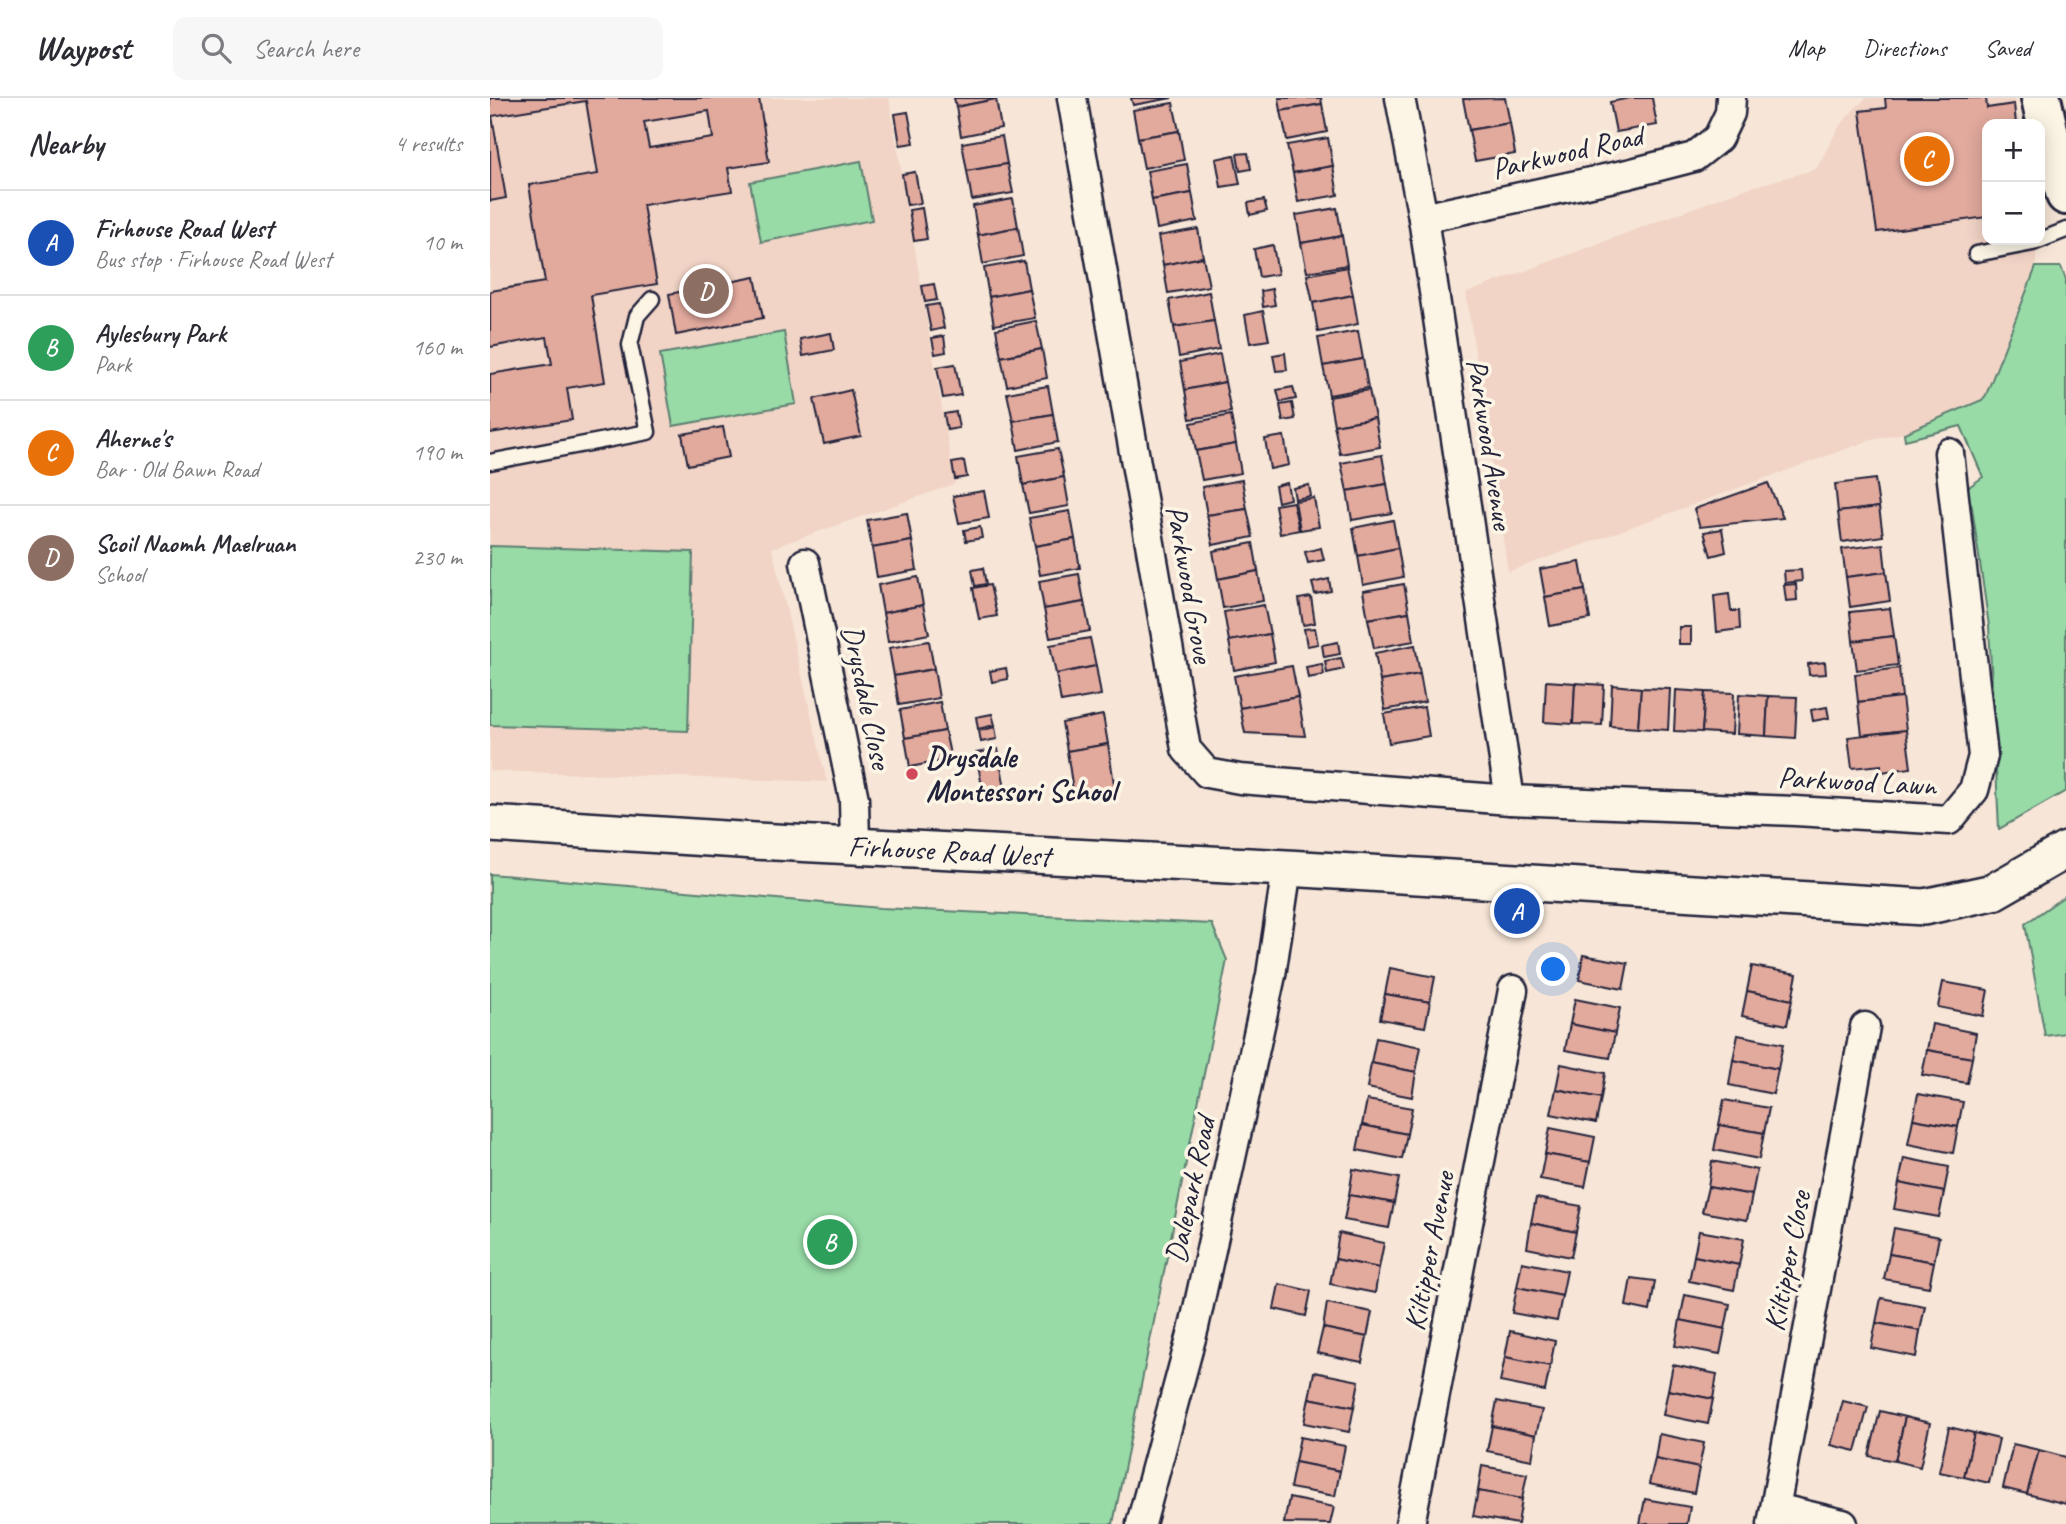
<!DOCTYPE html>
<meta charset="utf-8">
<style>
:root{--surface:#fff;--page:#f7f7f7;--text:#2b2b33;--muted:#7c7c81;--line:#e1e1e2;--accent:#d1495b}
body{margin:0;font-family:Caveat,sans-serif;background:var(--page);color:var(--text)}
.controls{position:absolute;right:21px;top:21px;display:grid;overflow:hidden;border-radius:14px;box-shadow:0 4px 18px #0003}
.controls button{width:63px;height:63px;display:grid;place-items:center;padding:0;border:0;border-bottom:2px solid var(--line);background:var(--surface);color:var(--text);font:35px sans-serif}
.you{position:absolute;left:1064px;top:872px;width:24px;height:24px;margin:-18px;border:5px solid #fff;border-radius:50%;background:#1a73e8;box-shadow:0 0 0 10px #1a73e833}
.badge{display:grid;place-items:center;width:46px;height:46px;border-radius:50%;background:var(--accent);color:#fff;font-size:23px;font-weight:700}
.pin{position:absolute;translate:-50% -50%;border:4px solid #fff;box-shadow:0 2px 7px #0006}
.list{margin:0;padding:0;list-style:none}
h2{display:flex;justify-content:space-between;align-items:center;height:91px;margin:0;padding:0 28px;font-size:30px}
h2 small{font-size:23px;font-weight:400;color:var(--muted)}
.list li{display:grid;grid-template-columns:46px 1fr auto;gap:21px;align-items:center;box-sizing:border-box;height:105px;padding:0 28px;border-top:2px solid var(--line)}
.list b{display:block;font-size:26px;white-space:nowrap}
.list p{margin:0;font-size:23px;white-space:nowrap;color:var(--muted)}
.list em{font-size:23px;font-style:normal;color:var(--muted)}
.icon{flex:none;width:38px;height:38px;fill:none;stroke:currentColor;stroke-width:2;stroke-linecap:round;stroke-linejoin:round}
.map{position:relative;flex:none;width:1576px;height:1426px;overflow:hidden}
header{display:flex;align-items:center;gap:42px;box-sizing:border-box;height:98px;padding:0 35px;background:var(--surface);border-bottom:2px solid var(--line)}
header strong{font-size:33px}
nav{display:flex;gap:38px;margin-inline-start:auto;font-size:24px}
.search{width:490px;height:63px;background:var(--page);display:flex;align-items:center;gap:18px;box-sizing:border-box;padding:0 24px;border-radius:14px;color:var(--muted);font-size:26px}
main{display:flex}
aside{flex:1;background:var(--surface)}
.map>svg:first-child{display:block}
.built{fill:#f1d4c6}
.green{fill:#98dba7;stroke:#5d7e71;stroke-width:2}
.building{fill:#e2a99d;stroke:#22223b;stroke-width:2;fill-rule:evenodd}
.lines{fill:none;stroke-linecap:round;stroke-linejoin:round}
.service-casing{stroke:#22223b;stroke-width:19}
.minor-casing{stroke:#22223b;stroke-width:33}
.tertiary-casing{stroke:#22223b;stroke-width:40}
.secondary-casing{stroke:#22223b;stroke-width:44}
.service{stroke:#fcf5e5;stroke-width:14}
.minor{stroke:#fcf5e5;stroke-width:28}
.tertiary{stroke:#fcf5e5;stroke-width:35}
.secondary{stroke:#fcf5e5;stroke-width:38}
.poi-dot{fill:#d1495b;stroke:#fcf5e5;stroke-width:2.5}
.labels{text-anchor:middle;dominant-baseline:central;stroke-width:7;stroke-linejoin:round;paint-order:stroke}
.street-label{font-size:30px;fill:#22223b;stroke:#fcf5e5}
.poi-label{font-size:30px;font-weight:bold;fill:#22223b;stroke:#fcf5e5;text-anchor:start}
</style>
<header>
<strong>Waypost</strong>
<div class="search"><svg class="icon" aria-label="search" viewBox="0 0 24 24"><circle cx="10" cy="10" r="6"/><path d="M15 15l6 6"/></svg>Search here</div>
<nav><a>Map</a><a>Directions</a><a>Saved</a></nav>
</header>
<main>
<aside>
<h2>Nearby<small>4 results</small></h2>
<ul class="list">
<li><span class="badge" style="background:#1a4fb4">A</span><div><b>Firhouse Road West</b><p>Bus stop · Firhouse Road West</p></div><em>10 m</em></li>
<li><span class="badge" style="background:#2e9e5b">B</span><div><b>Aylesbury Park</b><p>Park</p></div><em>160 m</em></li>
<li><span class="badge" style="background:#e8710a">C</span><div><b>Aherne's</b><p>Bar · Old Bawn Road</p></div><em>190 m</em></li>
<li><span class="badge" style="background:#8d6e63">D</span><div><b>Scoil Naomh Maelruan</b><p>School</p></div><em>230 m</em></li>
</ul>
</aside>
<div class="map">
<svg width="1576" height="1426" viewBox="0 0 1576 1426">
<rect width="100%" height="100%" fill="#f7e6d7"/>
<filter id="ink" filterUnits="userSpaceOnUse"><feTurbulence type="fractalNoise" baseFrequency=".0143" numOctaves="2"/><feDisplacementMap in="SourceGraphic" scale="14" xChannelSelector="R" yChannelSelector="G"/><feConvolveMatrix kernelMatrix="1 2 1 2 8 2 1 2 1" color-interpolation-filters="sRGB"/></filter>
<g filter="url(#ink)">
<g class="built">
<polygon points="0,0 399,0 465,386 282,450 337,684 0,673"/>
<polygon points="1377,0 1524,0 1528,26 1497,26 1497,142 1546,142 1546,169 1496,297 1491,302 1414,335 1378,343 1018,474 976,195 1251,92 1326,71 1349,29 1364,11"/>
</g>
<g class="green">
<polygon points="371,63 382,122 271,144 260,84"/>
<polygon points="1546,169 1571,169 1576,182 1576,693 1509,731 1499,528 1482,409 1476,391 1493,379 1471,328 1415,342 1414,335 1492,302 1496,297"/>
<polygon points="294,234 306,306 183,328 170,256"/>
<polygon points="0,448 203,454 198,633 0,627"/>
<polygon points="0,776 391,810 722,826 737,862 623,1426 0,1426"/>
<polygon points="1576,797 1576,935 1555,938 1535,826"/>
</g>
<g class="building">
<path d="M0,0h269l10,64 -41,6 4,23 -89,14 14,79 -66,11 14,87 -38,6 5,32 -82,13v-59l62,-10 -5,-27 -57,10v-56l55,-9 -16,-97 69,-11 -12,-73 -94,15 14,82 -16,3zM219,13l4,27 -64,10 -5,-26z"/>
<polygon points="464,0 506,0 506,1 466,9"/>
<polygon points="641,0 682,0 643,7"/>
<polygon points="789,0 831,0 832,6 791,13"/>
<polygon points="1015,0 1020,25 979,32 973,1"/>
<polygon points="1140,0 1162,0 1167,27 1126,34 1120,4"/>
<polygon points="1395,0 1496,0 1497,10 1524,6 1526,26 1497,26 1497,119 1387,134 1370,13 1396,10"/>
<polygon points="506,1 511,30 471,38 466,9"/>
<polygon points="683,5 689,33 648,40 643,12"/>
<polygon points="832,6 837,34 797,42 791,13"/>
<polygon points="418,14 424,45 410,47 405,16"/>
<polygon points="1020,25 1025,56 985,63 979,32"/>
<polygon points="689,33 694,62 654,70 648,40"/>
<polygon points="512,38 517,66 477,73 472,45"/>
<polygon points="838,40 843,68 803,75 797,47"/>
<polygon points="758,55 761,71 750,73 747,56"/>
<polygon points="744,57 750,86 731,89 726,61"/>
<polygon points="517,66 523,95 482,102 477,73"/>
<polygon points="697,66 702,95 662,102 657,73"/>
<polygon points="843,68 848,97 808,104 803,75"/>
<polygon points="425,74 431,105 417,107 412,76"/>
<polygon points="702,95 707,123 667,131 662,102"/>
<polygon points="523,101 528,129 488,137 483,108"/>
<polygon points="774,102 777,113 760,117 758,105"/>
<polygon points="432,110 437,141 424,143 419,112"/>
<polygon points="847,110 852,138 811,145 806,117"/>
<polygon points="528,129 533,158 493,166 488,137"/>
<polygon points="708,131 713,159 673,167 668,138"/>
<polygon points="852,138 857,167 817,174 811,145"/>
<polygon points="783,147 788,176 769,179 764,151"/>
<polygon points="713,159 719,188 678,195 673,167"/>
<polygon points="534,163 539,191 499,199 494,170"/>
<polygon points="857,169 863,197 823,205 817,177"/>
<polygon points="265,179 273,220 186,237 179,196"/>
<polygon points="444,186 447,202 435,204 432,188"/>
<polygon points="539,191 545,220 504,227 499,199"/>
<polygon points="782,191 785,207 773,209 771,193"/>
<polygon points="719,194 724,223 684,229 679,202"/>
<polygon points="863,197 868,226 828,234 823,205"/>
<polygon points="449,206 454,230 441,233 436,208"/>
<polygon points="773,213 779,242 760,245 755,217"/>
<polygon points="546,223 552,251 511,259 506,231"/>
<polygon points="724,223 729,251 689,259 684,229"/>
<polygon points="868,233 873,261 833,268 828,240"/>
<polygon points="341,235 344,252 313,258 310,241"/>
<polygon points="454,238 456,254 445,256 442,240"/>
<polygon points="552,251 557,280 517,288 511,259"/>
<polygon points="795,255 797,272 786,273 783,257"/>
<polygon points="730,256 735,284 695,292 690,264"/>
<polygon points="873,261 878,290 839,297 833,268"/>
<polygon points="465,266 471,297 453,300 447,269"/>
<polygon points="735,284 741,314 700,321 695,292"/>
<polygon points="558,288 563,316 523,323 517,295"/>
<polygon points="803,289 806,301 790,304 787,292"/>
<polygon points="361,292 371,338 334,346 324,301"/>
<polygon points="879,292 885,320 844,327 839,299"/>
<polygon points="802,305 805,321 793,323 790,307"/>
<polygon points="466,314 469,330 457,332 454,316"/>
<polygon points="563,316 568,344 528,352 523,323"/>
<polygon points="741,317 746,346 706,353 701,325"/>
<polygon points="885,320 890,349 850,356 844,327"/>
<polygon points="233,329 239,359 198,367 192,336"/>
<polygon points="794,338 799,367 780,371 775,341"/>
<polygon points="746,346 751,375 712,382 706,353"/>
<polygon points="568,351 574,379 533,387 528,358"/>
<polygon points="892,357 897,386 857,393 851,365"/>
<polygon points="474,363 477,379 465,381 462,365"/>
<polygon points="574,379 579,408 539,415 533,387"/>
<polygon points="1385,381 1389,409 1348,414 1345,386"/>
<polygon points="752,382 757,411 717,417 712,389"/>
<polygon points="797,385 800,401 788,404 785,388"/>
<polygon points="1278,385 1293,420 1210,429 1204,411"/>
<polygon points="897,386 902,415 862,422 857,393"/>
<polygon points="819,387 821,398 805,401 803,390"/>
<polygon points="494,393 499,420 469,425 463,398"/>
<polygon points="824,400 829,429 810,432 805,403"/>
<polygon points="803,404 809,432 790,436 785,407"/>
<polygon points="1389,409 1393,438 1352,444 1348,414"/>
<polygon points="757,411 763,439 723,447 717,417"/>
<polygon points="580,413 585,441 545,448 539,420"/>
<polygon points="417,415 422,443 382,450 377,422"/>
<polygon points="903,422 908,450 868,458 863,430"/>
<polygon points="490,429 492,440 476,443 474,432"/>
<polygon points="1232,431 1236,454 1221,458 1214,434"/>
<polygon points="585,441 590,470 550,477 545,448"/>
<polygon points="422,443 427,472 387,479 382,450"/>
<polygon points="763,445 768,473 728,481 723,453"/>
<polygon points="1393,446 1396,474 1356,479 1352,451"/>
<polygon points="831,450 834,462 818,465 815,454"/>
<polygon points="908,450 913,479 873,487 868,458"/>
<polygon points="1090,464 1095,492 1055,499 1050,471"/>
<polygon points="493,470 496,486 485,488 482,472"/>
<polygon points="1311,472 1312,483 1295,485 1294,473"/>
<polygon points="768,473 773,503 733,510 728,481"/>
<polygon points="1396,474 1400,503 1360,509 1356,479"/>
<polygon points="589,476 594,504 554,511 549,483"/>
<polygon points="428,479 433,507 393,515 388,487"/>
<polygon points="839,481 841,493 825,496 822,485"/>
<polygon points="914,486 919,514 878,521 873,493"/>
<polygon points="1306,486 1307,502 1296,503 1294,487"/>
<polygon points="500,487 507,518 489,521 483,490"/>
<polygon points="1095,492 1100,521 1060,528 1055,499"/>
<polygon points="1239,496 1241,513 1249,513 1250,531 1227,534 1224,498"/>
<polygon points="821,499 825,525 813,527 809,501"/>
<polygon points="594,504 600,533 560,540 554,511"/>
<polygon points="433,507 439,536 398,544 393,515"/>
<polygon points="774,507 780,536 739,543 734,514"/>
<polygon points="1400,510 1404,538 1363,543 1360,514"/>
<polygon points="919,514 924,543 884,550 878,521"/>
<rect x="1189" y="529" width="12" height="17"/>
<polygon points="825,530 828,546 817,548 814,531"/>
<polygon points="780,536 785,564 744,572 739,543"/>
<polygon points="1404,538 1408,567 1367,572 1363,543"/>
<polygon points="600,540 606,568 566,576 560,547"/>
<polygon points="439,543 444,571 404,578 399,550"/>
<polygon points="848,544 850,556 834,559 832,547"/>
<polygon points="925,547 930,576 890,583 885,555"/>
<polygon points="851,560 854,571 837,575 835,563"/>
<polygon points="1335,564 1336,576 1319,577 1318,566"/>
<polygon points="832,566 834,577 818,580 816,569"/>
<polygon points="606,568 611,597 571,604 566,576"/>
<polygon points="802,568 808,599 750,610 744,578"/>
<polygon points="516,570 518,581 502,584 500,573"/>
<polygon points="1409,570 1412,599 1368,604 1365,576"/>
<polygon points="444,571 449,600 409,607 404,578"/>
<polygon points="930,576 935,604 895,612 890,583"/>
<polygon points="1056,583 1085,585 1083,626 1054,624"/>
<polygon points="1085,585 1114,587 1112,627 1083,626"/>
<polygon points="1122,587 1151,590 1148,630 1120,628"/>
<polygon points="1151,590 1180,591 1178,632 1148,630"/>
<polygon points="1186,592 1215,594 1212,634 1184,633"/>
<polygon points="1215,594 1244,595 1242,636 1212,634"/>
<polygon points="1249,596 1278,598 1276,638 1247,636"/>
<polygon points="1278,598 1307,599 1305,640 1276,638"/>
<polygon points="808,599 815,638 755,635 750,610"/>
<polygon points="1412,599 1416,632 1372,637 1368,604"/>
<polygon points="450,604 455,633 415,640 410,612"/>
<polygon points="934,609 939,638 899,645 894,616"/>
<polygon points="1337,609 1339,620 1323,623 1321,612"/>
<polygon points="502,616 505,627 488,631 486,619"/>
<polygon points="613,617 618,646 577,653 572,625"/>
<polygon points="505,629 507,641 491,644 489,633"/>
<polygon points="1416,632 1421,670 1391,674 1391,667 1362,670 1358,639"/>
<polygon points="455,633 461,661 420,669 415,640"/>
<polygon points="618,646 625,692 584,699 577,653"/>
<polygon points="508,651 515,691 493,694 486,655"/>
<polygon points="1093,857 1138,865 1133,891 1089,882"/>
<polygon points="1262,868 1307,876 1302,902 1257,893"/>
<polygon points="900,870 945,879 940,904 895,896"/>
<polygon points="1453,884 1498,892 1493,918 1448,909"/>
<polygon points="1257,893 1302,902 1297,927 1252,918"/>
<polygon points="895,896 940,904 935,929 890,921"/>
<polygon points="1085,901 1130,910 1125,935 1080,926"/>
<polygon points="1080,926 1125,935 1120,960 1075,952"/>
<polygon points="1442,926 1486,935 1482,960 1437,952"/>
<polygon points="1248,937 1293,946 1288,971 1243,962"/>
<polygon points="886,940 931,949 926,974 881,965"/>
<polygon points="1437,952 1482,960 1477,985 1432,977"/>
<polygon points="1243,962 1288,971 1283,996 1239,987"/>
<polygon points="881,965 926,974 922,999 877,990"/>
<polygon points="1071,966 1115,975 1111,1000 1066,991"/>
<polygon points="1066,991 1111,1000 1106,1025 1061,1016"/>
<polygon points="1428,996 1473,1004 1468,1029 1423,1021"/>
<polygon points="877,1002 922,1010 917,1036 872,1027"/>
<polygon points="1234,1002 1279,1010 1274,1035 1229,1027"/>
<polygon points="1423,1021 1468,1029 1463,1055 1418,1046"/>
<polygon points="872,1027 917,1036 912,1061 867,1052"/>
<polygon points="1229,1027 1274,1035 1269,1061 1224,1052"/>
<polygon points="1060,1030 1105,1039 1100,1064 1055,1056"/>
<polygon points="1055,1056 1100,1064 1095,1089 1050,1081"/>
<polygon points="1414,1060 1459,1069 1454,1094 1409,1085"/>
<polygon points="1222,1063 1267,1072 1262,1097 1218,1089"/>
<polygon points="863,1071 909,1080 904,1105 859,1097"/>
<polygon points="1409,1085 1454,1094 1449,1119 1404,1111"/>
<polygon points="1218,1089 1262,1097 1257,1122 1212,1114"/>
<polygon points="859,1097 904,1105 899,1130 854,1122"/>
<polygon points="1046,1100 1091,1108 1086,1134 1041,1125"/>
<polygon points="1041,1125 1086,1134 1081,1159 1037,1150"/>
<polygon points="1404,1130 1449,1139 1444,1164 1399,1156"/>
<polygon points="1209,1133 1254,1141 1249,1167 1204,1158"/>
<polygon points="849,1135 894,1145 889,1170 845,1161"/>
<polygon points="1399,1156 1444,1164 1439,1189 1394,1181"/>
<polygon points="1204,1158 1249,1167 1244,1192 1199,1183"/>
<polygon points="845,1161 889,1170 885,1195 840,1186"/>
<polygon points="1032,1164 1077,1173 1072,1198 1027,1189"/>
<polygon points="1141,1180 1165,1183 1160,1213 1136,1208"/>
<polygon points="789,1186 821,1193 816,1218 784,1211"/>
<polygon points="1027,1189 1072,1198 1067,1223 1022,1215"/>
<polygon points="1195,1197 1240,1206 1235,1231 1190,1222"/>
<polygon points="1391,1200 1435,1208 1430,1233 1386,1225"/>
<polygon points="837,1205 882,1214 877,1239 833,1230"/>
<polygon points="1190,1222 1235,1231 1230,1256 1185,1248"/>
<polygon points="1386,1225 1430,1233 1426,1259 1381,1250"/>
<polygon points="833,1230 877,1239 872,1264 827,1255"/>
<polygon points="1020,1233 1065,1243 1060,1268 1015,1259"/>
<polygon points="1015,1259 1060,1268 1055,1293 1010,1284"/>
<polygon points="1183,1267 1227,1276 1223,1301 1178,1292"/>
<polygon points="824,1274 869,1283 864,1309 819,1300"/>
<polygon points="1178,1292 1223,1301 1218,1326 1173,1317"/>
<polygon points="819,1300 864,1309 859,1334 814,1325"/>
<polygon points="1007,1303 1052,1312 1046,1337 1002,1328"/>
<polygon points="1353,1303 1378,1309 1366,1353 1341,1347"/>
<polygon points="1390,1313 1415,1319 1405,1363 1379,1358"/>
<polygon points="1415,1319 1440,1325 1430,1369 1405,1363"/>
<polygon points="1002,1328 1046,1337 1042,1362 997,1353"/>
<polygon points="1459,1329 1484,1335 1474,1379 1449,1374"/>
<polygon points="1484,1335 1509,1341 1499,1385 1474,1379"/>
<polygon points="1169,1336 1214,1345 1209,1370 1165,1361"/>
<polygon points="810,1339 855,1348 850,1373 805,1364"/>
<polygon points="1523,1346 1549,1352 1537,1396 1513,1390"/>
<polygon points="1549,1352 1576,1359 1576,1406 1537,1396"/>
<polygon points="1165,1361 1209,1370 1204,1395 1159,1386"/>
<polygon points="805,1364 850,1373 845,1398 800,1390"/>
<polygon points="992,1368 1037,1376 1032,1401 988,1393"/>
<polygon points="988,1393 1032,1401 1028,1426 983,1418"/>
<polygon points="799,1400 844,1409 840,1426 794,1425"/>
<polygon points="1155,1401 1200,1409 1197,1426 1150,1426"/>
</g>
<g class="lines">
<g class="service-casing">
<g id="service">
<polyline points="1486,156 1543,145 1576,132"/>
<polyline points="0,364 158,334 140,247 147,218 162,201"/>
</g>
</g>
<g class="minor-casing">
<g id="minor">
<polyline points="582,0 696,651 717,675 750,681 1020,702 1305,713 1459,722 1484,692 1493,658 1459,355"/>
<polyline points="910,0 933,120 1020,702"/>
<polyline points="933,120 1138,76 1204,59 1228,40 1240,15 1241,0"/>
<polyline points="315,465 364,701 365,748"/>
<polyline points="1286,1410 1353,1426"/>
<polyline points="651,1426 704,1229 781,877 797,770"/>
<polyline points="920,1426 1023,892"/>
<polyline points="1282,1426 1375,929"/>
</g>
</g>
<g class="tertiary-casing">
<g id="tertiary">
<path id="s1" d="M0,726l265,17 532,27 637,39 69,-15 73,-42"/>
</g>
</g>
<g class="secondary-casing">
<polyline id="secondary" points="1551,0 1562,50 1576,97"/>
</g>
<use href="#service" class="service"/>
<use href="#minor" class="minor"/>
<use href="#tertiary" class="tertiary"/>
<use href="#secondary" class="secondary"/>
</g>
</g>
<circle class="poi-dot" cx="422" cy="676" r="7"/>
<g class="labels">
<g class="street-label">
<text transform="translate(1077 54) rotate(-13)">Parkwood Road</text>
<text transform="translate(1000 346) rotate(81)">Parkwood Avenue</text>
<text transform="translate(700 486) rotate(80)">Parkwood Grove</text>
<text transform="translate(377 599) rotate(78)">Drysdale Close</text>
<text transform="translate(1367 683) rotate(3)">Parkwood Lawn</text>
<text stroke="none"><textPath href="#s1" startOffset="460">Firhouse Road West</textPath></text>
<text transform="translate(700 1092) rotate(-78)">Dalepark Road</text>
<text transform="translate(939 1153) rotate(-79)">Kiltipper Avenue</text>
<text transform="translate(1297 1163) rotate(-79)">Kiltipper Close</text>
</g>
<g class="poi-label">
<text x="436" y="659">Drysdale<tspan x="436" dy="34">Montessori School</tspan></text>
</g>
</g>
</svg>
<div class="controls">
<button>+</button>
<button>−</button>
</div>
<div class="you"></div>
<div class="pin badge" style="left:1027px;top:813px;background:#1a4fb4">A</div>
<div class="pin badge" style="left:340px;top:1144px;background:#2e9e5b">B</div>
<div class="pin badge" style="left:1437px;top:61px;background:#e8710a">C</div>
<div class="pin badge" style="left:216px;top:193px;background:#8d6e63">D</div>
</div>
</main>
